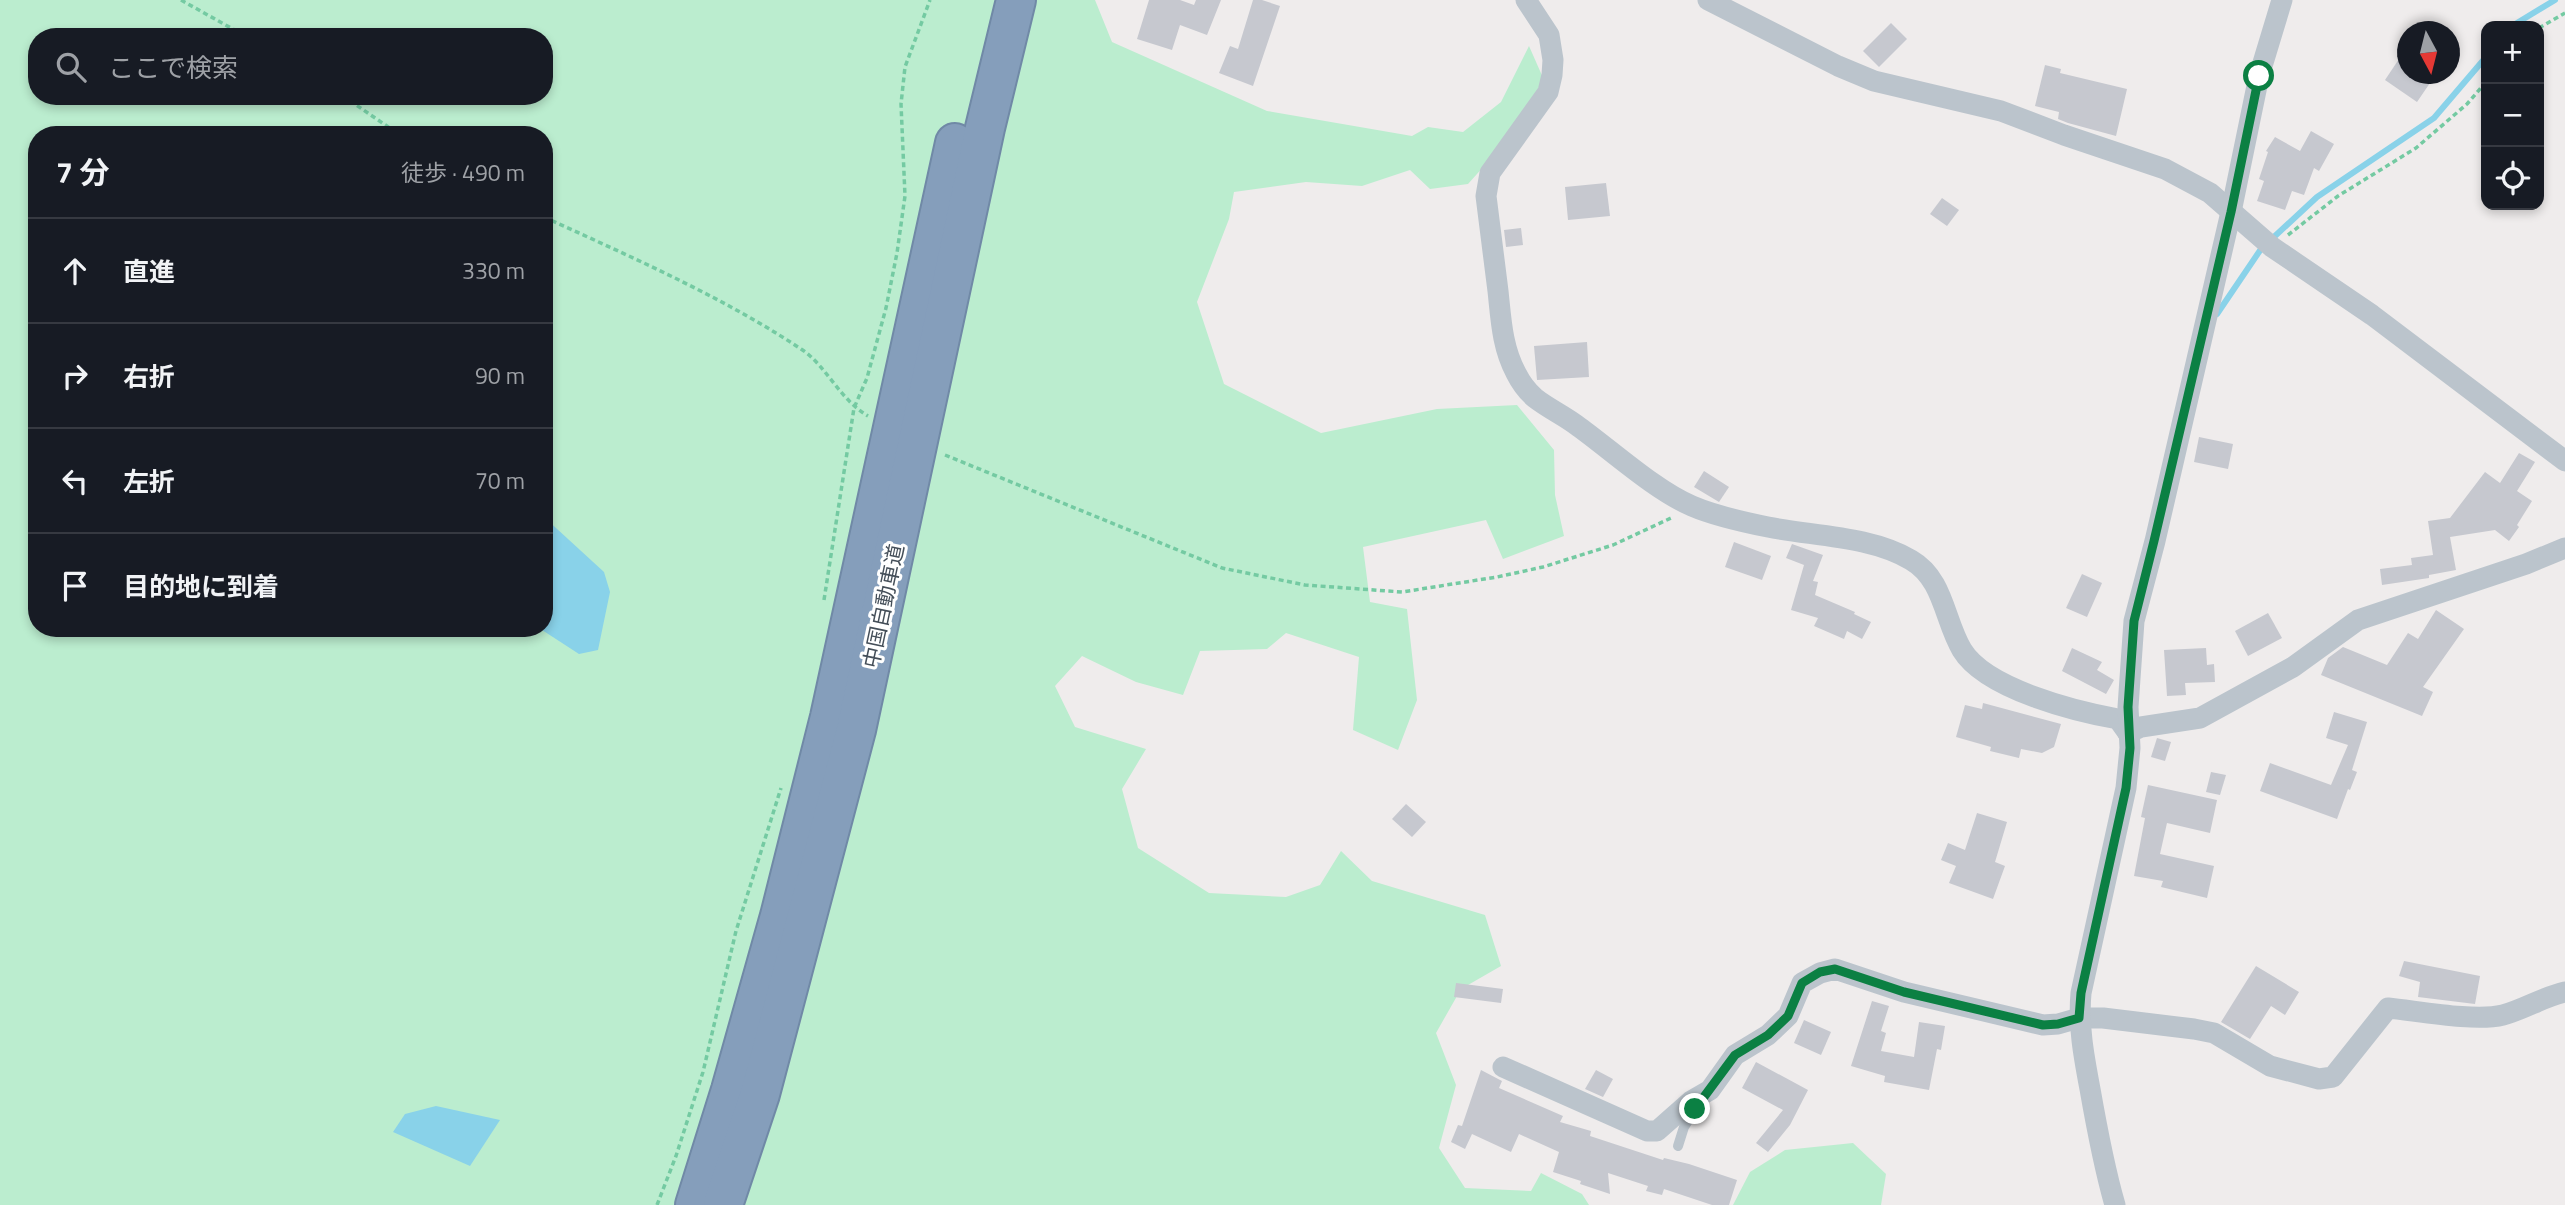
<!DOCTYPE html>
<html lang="ja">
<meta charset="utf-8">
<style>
:root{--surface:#171b24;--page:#20242c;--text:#f1f3f6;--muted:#9ea1a6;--line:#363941}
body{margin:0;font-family:"Titillium Web","Noto Sans JP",sans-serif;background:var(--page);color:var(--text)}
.controls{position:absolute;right:21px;top:21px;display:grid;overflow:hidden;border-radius:14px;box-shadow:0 4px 10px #0003}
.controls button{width:63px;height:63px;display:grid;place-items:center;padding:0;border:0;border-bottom:2px solid var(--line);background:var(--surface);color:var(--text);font:35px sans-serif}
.compass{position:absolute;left:2397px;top:21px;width:63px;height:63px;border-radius:50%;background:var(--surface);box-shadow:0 4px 10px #0003;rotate:173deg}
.stop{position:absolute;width:21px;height:21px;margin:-16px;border:5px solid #0b8043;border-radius:50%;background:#fff}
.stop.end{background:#0b8043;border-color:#fff;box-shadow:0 2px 7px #0008}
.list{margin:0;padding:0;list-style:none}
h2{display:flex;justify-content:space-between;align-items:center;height:91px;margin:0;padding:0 28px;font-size:30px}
h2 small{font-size:23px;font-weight:400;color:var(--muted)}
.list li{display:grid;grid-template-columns:46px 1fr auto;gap:21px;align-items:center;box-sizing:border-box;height:105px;padding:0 28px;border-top:2px solid var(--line)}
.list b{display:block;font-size:26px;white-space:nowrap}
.list em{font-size:23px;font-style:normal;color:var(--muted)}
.icon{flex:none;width:38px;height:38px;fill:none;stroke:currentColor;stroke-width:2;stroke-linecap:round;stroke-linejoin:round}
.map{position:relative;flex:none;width:2565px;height:1205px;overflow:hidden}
.search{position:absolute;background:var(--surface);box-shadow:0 4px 10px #0003;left:28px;top:28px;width:525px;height:77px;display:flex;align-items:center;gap:18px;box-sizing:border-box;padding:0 24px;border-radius:28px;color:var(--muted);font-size:26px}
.panel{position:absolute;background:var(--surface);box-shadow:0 4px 10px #0003;left:28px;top:126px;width:525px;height:511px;border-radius:28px}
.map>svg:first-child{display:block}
.green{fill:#bbedcf;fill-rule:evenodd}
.water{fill:#89d2e9}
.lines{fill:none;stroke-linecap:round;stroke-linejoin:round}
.stream{stroke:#89d2e9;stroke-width:6}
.building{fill:#c6c8cf}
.motorway-casing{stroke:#7089a6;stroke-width:42}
.path{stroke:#74caa2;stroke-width:3.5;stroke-dasharray:5 3.5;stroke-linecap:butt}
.service{stroke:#bbc4cc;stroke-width:10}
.minor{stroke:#bbc4cc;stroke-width:21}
.motorway{stroke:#859ebb;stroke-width:38}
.route{stroke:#0b8043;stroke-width:9}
.labels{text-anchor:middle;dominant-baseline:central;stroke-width:6;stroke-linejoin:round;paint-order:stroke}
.street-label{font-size:21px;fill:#454f59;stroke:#fff}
</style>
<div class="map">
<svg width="2565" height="1205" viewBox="0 0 2565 1205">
<rect width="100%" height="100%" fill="#efecec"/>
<g class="green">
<path d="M0,0h1095l17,42 155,69 145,25 16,-9 35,5 38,-30 28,-56 15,34 -50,75 -26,29 -38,5 -20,-19 -48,16 -56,-4 -72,10 -5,27 -32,83 27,82 97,49 116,-24 80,-4 37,45 1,45 9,41 -61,23 -17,-39 -123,27 7,55 37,7 10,91 -19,50 -45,-20 6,-73 -73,-24 -19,16 -67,2 -17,44 -47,-13 -54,-26 -27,30 20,41 71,22 -24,40 16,59 71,45 77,4 34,-12 21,-34 31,30 113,34 16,51 -40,23 -25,44 20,52 -17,63 26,40 66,3 10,-18 41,21 7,11h-1589zM37,37h507v59h-507zM37,135h507v493h-507z"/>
<polygon points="1853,1143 1886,1174 1881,1205 1733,1205 1750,1172 1785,1150"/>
</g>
<g class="water">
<polygon points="544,517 604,572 610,592 598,650 579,654 539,628 544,628"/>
<polygon points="436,1106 500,1120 470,1166 393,1132 405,1114"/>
</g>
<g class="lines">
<g class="stream">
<polyline points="2512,26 2555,0"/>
<polyline points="2217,314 2261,249 2317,197 2434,118 2486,57"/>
</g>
</g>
<g class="building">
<polygon points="1149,0 1180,0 1194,5 1196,0 1221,0 1207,35 1180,25 1172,50 1137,39"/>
<polygon points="1253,0 1262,0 1280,6 1253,86 1219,73 1230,46 1238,49"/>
<polygon points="1891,23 1907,39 1879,67 1863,51"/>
<polygon points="2407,47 2407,74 2423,74 2432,80 2417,102 2385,80"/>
<polygon points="2045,65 2061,69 2060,73 2127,89 2116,136 2068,123 2058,119 2059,112 2035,106"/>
<polygon points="2311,131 2334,144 2319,171 2314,168 2304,195 2292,191 2285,210 2257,201 2264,181 2259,179 2268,152 2266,151 2275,137 2300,151"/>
<polygon points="1606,183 1610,216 1568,220 1565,187"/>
<polygon points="1942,198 1959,210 1947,226 1930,214"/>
<polygon points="1521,228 1523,245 1506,247 1504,230"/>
<polygon points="1587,342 1589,377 1537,380 1534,346"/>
<polygon points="2199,437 2233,444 2228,469 2194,462"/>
<polygon points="2519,453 2535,462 2517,491 2532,501 2517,525 2519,527 2509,541 2495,530 2450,537 2456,570 2429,575 2429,578 2382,585 2380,569 2412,565 2411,558 2433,555 2428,521 2450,518 2485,472 2500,483"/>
<polygon points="1704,471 1729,487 1719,502 1694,487"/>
<polygon points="1734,542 1771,556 1762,580 1725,567"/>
<polygon points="1792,544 1823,555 1813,581 1818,582 1815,595 1855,612 1854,614 1871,622 1862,639 1847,631 1844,639 1814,626 1818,618 1791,610 1804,565 1786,558"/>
<polygon points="2082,574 2102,583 2087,617 2066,608"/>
<polygon points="2436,610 2464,629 2423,687 2433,692 2422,716 2321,675 2328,658 2343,647 2387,665 2408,633 2418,639"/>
<polygon points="2268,613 2282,638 2248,656 2235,631"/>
<polygon points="2072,648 2102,662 2097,670 2114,680 2106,694 2062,671"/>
<polygon points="2206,648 2207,665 2214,664 2215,682 2185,683 2186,695 2167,696 2164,650"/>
<polygon points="1983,703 2061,724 2054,747 2042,753 2021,749 2019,758 1990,751 1991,747 1956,737 1965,705 1982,709"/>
<polygon points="2334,712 2367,722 2352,770 2357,772 2350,790 2348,789 2337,819 2260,791 2270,763 2331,785 2348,745 2326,738"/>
<polygon points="2157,738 2171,742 2165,761 2151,757"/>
<polygon points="2211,772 2226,775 2220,795 2206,792"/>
<polygon points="2148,785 2217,800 2210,833 2167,823 2160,854 2214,866 2207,898 2161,887 2163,881 2134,876 2145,818 2141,817"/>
<polygon points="1406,804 1426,822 1412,837 1392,819"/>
<polygon points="1977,813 2007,822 1995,862 2005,866 1993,899 1949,883 1956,866 1941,860 1948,843 1965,850"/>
<polygon points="2404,961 2480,976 2475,1004 2418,997 2420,982 2399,976"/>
<polygon points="2256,966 2299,992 2285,1015 2271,1006 2250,1039 2221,1022"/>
<polygon points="1456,983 1503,989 1501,1003 1454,997"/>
<polygon points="1872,1001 1889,1006 1881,1031 1886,1033 1881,1051 1914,1057 1919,1022 1945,1026 1941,1050 1937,1049 1929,1090 1884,1082 1885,1076 1851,1066"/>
<polygon points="1804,1020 1831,1032 1821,1055 1794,1043"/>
<polygon points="1756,1062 1808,1090 1790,1125 1768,1152 1756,1143 1783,1110 1742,1088"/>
<polygon points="1481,1070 1502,1081 1499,1088 1563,1116 1560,1122 1591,1131 1590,1136 1663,1160 1664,1158 1689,1164 1737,1180 1729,1205 1712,1205 1664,1189 1662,1195 1646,1191 1648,1186 1608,1173 1610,1194 1580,1184 1581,1181 1553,1172 1559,1152 1519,1134 1511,1152 1472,1134 1465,1149 1451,1142 1458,1125 1462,1126"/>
<polygon points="1596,1070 1613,1079 1603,1097 1585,1089"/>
</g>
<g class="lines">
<g class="motorway-casing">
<g id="motorway">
<polyline points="695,1205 731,1090 780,916 830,717 955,143"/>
<polyline points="723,1205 760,1094 856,730 985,128 1016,0"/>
</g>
</g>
<g class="path">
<polyline points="181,0 247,37"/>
<polyline points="2539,28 2565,13"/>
<polyline points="343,96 400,135"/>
<path d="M544,217c87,40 177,79 257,132 25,16 38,50 67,67"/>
<polyline points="2288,235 2338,196 2416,148 2467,104 2486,82"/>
<polyline points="945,455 1222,568 1305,585 1402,592 1497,577 1543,567 1613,545 1671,518"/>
<polyline points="824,600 854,408 867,378 886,308 897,253 905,196 901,104 905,67 930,0"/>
<polyline points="657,1205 676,1156 703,1072 736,931 781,788"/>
</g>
<polyline class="service" points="1678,1146 1684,1127 1699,1103"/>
<g class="minor">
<path d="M1526,0l23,35 4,25 -1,15 -4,17 -58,81 -4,23c4,32 8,63 12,95 3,28 4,56 18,82 4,8 12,19 19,25 14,11 30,18 44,29 32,23 77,64 113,79 23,10 51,16 76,21 45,9 103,9 143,33 33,19 33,60 51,90 24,39 112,61 156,69l10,14"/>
<polyline points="1708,0 1838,66 1874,81 2001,111 2064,135 2165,169 2210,193 2272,247 2372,315 2565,461"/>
<polyline points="2128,733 2141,727 2200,718 2293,667 2358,620 2526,564 2565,548"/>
<path d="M1503,1067l144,64h10l34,-30 19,-11 25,-35 33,-20 20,-19 14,-33 18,-10 15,-4 69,23 139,33 15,-1 21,-6h24l91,11 20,4 56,33 49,13 14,-2 55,-69c30,3 87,14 115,7 22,-6 40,-18 62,-23"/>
<path d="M2115,1205c-11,-38 -18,-76 -25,-116 -6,-32 -12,-63 -9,-96l45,-205 4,-40 -2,-41 6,-86 21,-80 76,-329 28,-136 23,-76"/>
</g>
<use href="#motorway" class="motorway"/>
</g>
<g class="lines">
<polyline class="route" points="1695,1109 1735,1055 1768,1035 1788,1016 1802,983 1820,972 1835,969 1904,992 2043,1025 2058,1024 2079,1018 2081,993 2126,788 2130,748 2128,707 2134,621 2154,541 2231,212 2259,76"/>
</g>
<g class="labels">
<g class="street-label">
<text transform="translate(883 606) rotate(-78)">中国自動車道</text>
</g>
</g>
</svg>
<div class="controls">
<button>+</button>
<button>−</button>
<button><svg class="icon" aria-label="locate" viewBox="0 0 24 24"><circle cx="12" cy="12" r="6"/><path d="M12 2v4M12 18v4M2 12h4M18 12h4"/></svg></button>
</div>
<svg class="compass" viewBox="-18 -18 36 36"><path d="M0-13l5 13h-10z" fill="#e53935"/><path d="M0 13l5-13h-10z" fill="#9ea1a6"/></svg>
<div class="stop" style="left:2259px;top:76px"></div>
<div class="stop end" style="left:1695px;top:1109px"></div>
<div class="search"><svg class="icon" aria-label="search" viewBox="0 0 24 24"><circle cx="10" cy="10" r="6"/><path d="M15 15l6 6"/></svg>ここで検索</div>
<section class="panel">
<h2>7 分<small>徒歩 · 490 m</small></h2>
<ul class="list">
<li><svg class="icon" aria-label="ahead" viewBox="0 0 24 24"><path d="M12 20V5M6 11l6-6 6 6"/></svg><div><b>直進</b></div><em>330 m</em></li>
<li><svg class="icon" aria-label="right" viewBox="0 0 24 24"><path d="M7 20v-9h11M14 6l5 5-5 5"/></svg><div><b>右折</b></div><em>90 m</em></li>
<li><svg class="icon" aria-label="left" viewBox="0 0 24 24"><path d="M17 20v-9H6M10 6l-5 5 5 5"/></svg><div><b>左折</b></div><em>70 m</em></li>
<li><svg class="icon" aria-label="arrive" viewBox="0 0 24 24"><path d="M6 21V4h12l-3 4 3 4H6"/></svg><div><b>目的地に到着</b></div></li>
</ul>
</section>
</div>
